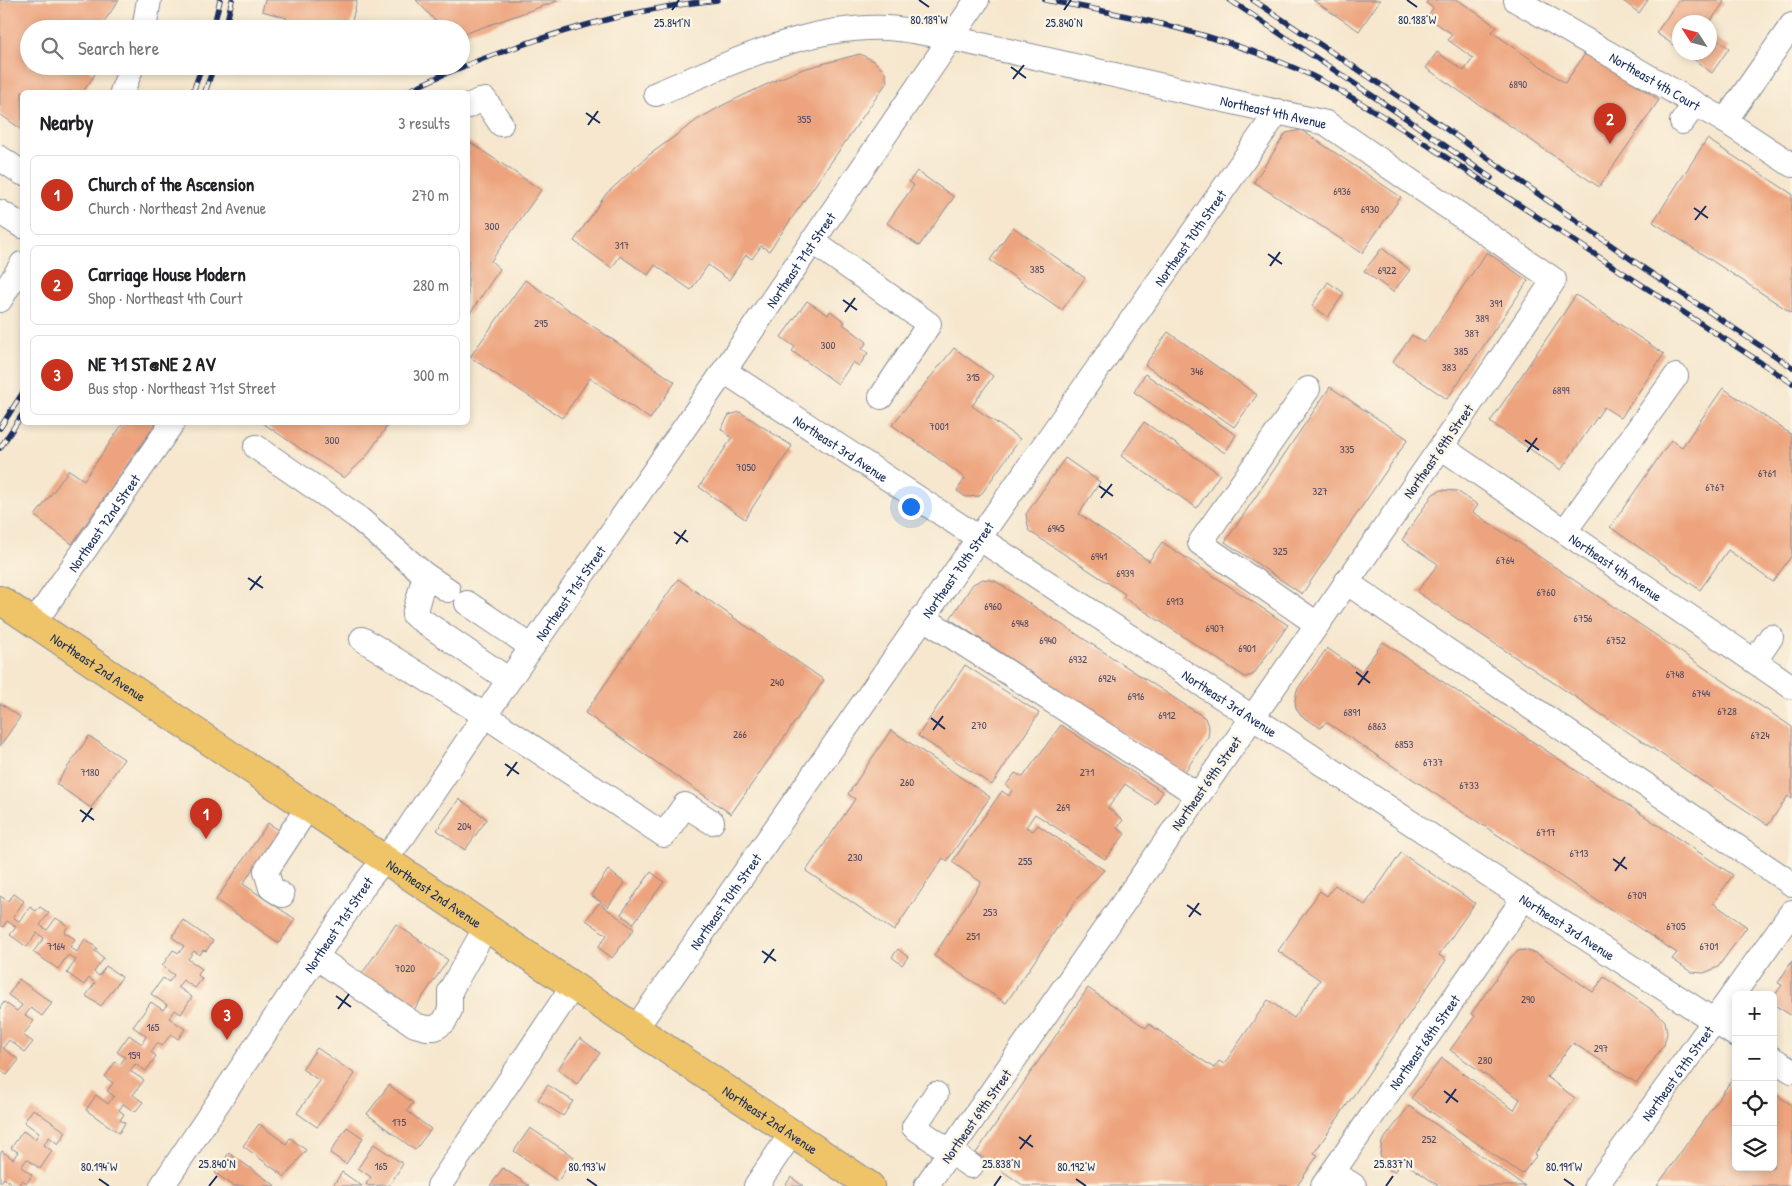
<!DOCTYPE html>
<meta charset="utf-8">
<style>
:root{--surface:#fff;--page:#f6f6f6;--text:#202124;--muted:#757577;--line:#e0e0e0;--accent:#c8321e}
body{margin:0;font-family:"Patrick Hand",sans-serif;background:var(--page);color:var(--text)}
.controls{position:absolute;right:15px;bottom:15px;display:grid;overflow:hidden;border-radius:8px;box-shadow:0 2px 8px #0003}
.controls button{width:45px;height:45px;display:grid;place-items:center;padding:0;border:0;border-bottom:1px solid var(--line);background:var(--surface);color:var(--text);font:25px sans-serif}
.compass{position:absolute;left:1672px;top:15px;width:45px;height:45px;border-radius:50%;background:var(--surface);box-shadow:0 2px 8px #0003;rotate:306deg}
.you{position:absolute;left:910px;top:506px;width:18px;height:18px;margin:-12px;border:4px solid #fff;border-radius:50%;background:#1a73e8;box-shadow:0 0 0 8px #1a73e833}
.badge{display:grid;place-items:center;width:32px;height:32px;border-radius:50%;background:var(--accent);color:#fff;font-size:16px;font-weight:700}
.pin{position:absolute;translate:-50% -41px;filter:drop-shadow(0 1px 2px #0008)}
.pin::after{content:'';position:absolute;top:26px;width:18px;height:15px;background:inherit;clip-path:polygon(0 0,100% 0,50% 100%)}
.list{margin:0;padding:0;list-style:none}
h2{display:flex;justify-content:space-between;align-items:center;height:65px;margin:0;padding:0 20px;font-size:21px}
h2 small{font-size:16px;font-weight:400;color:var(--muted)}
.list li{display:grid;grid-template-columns:32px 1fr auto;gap:15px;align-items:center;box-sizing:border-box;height:80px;margin:0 10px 10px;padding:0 10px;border:1px solid var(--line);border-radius:8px}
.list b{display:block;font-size:19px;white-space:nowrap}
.list p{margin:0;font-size:16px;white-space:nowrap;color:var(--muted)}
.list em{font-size:16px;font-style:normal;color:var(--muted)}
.icon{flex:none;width:28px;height:28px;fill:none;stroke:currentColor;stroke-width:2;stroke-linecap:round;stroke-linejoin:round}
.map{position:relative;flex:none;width:1792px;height:1186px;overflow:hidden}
.search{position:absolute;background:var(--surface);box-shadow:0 2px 8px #0003;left:20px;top:20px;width:450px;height:55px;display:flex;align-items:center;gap:12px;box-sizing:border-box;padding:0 18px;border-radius:28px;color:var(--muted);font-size:19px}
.panel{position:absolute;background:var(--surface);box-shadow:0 2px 8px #0003;left:20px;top:90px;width:450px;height:335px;border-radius:8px}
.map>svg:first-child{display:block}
.building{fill:#eda47e}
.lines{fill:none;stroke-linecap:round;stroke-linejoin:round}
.minor-casing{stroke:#888b96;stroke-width:26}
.major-casing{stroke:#888b96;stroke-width:30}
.minor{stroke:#fff;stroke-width:24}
.major{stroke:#efc469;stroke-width:28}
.rail-casing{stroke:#1b2f5e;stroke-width:5.5}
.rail{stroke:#fcf5e5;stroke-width:4;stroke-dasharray:11;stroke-linecap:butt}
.ticks{fill:none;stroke:#1b2f5e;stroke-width:2}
.labels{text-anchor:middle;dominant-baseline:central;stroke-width:5;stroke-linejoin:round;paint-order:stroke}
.number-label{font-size:11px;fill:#504c66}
.street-label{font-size:14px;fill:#1b2f5e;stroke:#fcf5e5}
.ticks-label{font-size:12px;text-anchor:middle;fill:#1b2f5e;stroke:#fcf5e5;stroke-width:5;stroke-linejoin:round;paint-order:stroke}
</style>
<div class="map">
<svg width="1792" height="1186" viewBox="0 0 1792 1186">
<rect width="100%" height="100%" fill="#fcf5e5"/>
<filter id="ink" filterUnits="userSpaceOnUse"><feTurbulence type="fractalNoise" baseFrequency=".02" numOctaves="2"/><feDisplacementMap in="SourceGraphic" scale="10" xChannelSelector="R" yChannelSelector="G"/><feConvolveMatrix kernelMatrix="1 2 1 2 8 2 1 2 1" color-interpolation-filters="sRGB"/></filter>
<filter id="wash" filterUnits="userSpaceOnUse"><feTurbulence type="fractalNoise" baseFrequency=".0096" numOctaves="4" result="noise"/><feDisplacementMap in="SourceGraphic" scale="20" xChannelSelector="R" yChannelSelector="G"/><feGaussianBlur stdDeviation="1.12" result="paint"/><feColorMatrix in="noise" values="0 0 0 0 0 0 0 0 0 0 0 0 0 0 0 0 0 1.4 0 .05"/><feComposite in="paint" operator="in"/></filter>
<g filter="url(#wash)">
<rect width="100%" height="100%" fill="#f6e7ce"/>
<g id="blocks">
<g class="building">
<polygon points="0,0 119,0 99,29 29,29 29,66 84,66 95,74 83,92 22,92 22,130 0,114"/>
<polygon points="265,0 357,0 350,29 330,29 316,26 315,29 285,29 287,18 262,11"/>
<polygon points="416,0 557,0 557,1 461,35 461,29 443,29"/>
<polygon points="1313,0 1380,0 1359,31"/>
<polygon points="1428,0 1458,0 1497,27 1492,32 1565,83 1587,51 1659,100 1599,187 1426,68 1437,52 1464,71 1473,58 1448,40 1452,34 1427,17 1433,8 1426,3"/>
<polygon points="1622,0 1648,0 1639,13"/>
<polygon points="1679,0 1720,0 1724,2 1710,22 1680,22 1680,49 1656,33"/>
<polygon points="1710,34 1729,48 1712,73 1684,52 1710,52"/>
<polygon points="860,54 874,61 885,72 887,82 769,251 761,246 752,259 746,255 729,280 708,265 691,290 655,265 648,275 620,256 612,268 574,241 606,194 649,155 697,120 723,105 776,80 803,69"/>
<polygon points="1301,130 1401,197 1362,253 1254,182 1286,133"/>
<polygon points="1707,139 1792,194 1792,313 1653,222"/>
<polygon points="468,141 541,190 491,261 500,269 468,316"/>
<polygon points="917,171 954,197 919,246 887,223 914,185 909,182"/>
<polygon points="1013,227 1085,278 1062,310 990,260"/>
<polygon points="1382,248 1410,270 1393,292 1364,271"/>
<polygon points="1487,252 1528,281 1447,399 1393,362 1412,335 1424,343"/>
<polygon points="525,280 675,382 650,419 590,378 562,418 470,357"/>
<polygon points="1328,282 1344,293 1328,317 1312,306"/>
<polygon points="1576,295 1664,354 1621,418 1604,407 1561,470 1490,422"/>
<polygon points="807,301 828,315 830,311 845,322 843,324 867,342 862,349 868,353 859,366 853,362 838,384 792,351 795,347 781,337"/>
<polygon points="1168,332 1257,395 1234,427 1145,365"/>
<polygon points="954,348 993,376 972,406 1020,439 980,496 966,497 957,491 965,478 892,425"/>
<polygon points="1145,374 1236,435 1225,453 1134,392"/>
<polygon points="1330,387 1408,439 1302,594 1225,542"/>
<polygon points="1723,388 1792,435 1792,555 1773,582 1728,550 1700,590 1610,527 1671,440 1682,447"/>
<polygon points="740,412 792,446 745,519 699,487 732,438 721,429 729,415"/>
<polygon points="124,422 157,422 72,544 35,516 69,470 84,480"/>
<polygon points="261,422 390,422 365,458 344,478"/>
<polygon points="1144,422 1220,474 1197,508 1121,456"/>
<polygon points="1065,458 1100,482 1079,514 1149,561 1162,542 1288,625 1253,675 1245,677 1123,597 1125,594 1029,531 1026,514"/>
<polygon points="1441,490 1457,491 1478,505 1473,512 1792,727 1792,799 1788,796 1768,825 1417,592 1438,564 1402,540 1433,494"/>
<polygon points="678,579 824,680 731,814 585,713"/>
<polygon points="983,579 995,581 1205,718 1209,729 1208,737 1184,773 950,619 973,584"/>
<polygon points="1383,642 1733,875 1713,903 1747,927 1718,967 1704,973 1691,972 1672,959 1677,953 1326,722 1321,728 1301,716 1296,708 1295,700 1297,690 1327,648 1361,672"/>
<polygon points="965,665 1039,713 992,785 918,736"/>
<polygon points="0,703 20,717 0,746"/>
<polygon points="1061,725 1163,792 1155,804 1125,784 1108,808 1123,820 1117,828 1125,834 1105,859 1035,814 1026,827 1033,831 1038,825 1104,870 1076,900 1006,1003 934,956 981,882 952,862 1002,791 1009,796 1012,790 1006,785 1015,773 1023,777"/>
<polygon points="891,730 990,797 947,861 943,858 894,931 806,871 855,799 848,794"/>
<polygon points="89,736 124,759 91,808 56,784"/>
<polygon points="459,799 487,819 465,850 437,830"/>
<polygon points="268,823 282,832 256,864 243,884 295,919 279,943 216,900"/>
<polygon points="1401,853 1475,903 1439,955 1446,960 1314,1153 1318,1155 1297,1186 1024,1186 976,1153 1088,988 1146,1028 1149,1024 1214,1068 1219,1061 1224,1064 1268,1000 1294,1018 1320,980 1278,951 1320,891 1327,896 1335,885 1365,905"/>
<polygon points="608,870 625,883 608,907 591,895"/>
<polygon points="651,872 664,882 633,924 621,914"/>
<polygon points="14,894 24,901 13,917 19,921 30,907 36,911 40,907 49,913 40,925 47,930 56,918 68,926 64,932 75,939 70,947 77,952 85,939 97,948 95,951 104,958 94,972 99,976 106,966 122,977 101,1006 86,996 95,983 89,978 84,985 67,973 76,960 68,955 58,969 33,952 44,938 37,933 27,947 10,935 16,927 7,921 3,927 0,924 0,896 8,901"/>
<polygon points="599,903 634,929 612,958 598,947 607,935 586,920"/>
<polygon points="183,920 213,941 206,951 203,950 200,955 194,951 188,959 202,969 198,975 202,979 195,988 183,980 178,987 192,997 181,1014 175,1010 169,1018 185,1029 178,1039 171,1034 162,1046 157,1043 151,1052 156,1056 146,1071 135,1064 130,1071 144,1080 133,1095 143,1102 135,1112 123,1104 119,1110 124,1114 120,1120 125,1123 119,1133 86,1110 96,1095 108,1104 114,1096 107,1091 113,1083 105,1077 115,1062 120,1065 125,1057 117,1052 129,1035 142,1044 146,1036 133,1027 151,1002 163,1010 167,1005 151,994 163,978 169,982 174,975 162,966 173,950 179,953 184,946 172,937"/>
<polygon points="396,924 448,960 413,1011 361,975"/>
<polygon points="898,949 908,957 902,965 892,957"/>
<polygon points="1525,950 1536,953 1593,992 1604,977 1658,1014 1665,1021 1667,1033 1664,1045 1637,1083 1573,1043 1547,1077 1575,1098 1535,1154 1537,1155 1522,1174 1411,1098 1442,1058 1514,1110 1520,1099 1450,1050 1475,1016 1471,1014 1511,957 1518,951"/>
<polygon points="1792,961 1792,1016 1773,1004 1773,998 1782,985 1778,983"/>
<polygon points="19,979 52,1003 42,1016 31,1008 25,1015 34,1021 23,1035 33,1042 25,1052 9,1040 3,1048 19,1060 7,1075 0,1070 0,1008 4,1002 17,1011 22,1005 8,995"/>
<polygon points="580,1038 600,1053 577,1084 558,1069"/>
<polygon points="317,1048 355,1074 317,1127 297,1113 320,1081 302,1069"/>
<polygon points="1736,1074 1736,1167 1773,1167 1773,1093 1792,1105 1792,1186 1657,1186"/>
<polygon points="389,1085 413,1103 407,1111 431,1129 415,1150 367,1114"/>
<polygon points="548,1085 573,1101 563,1116 538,1100"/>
<polygon points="1409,1106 1525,1186 1439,1186 1402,1161 1394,1172 1384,1165 1380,1154 1382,1142"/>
<polygon points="33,1109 66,1132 58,1144 49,1137 44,1145 52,1151 40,1169 27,1159 21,1167 32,1175 27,1183 22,1180 18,1186 15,1186 4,1178 0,1183 0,1154 2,1151 13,1159 18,1152 11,1148 23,1131 35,1139 39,1133 24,1122"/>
<polygon points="259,1124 286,1144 290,1138 306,1150 285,1177 243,1146"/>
<polygon points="347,1127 363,1138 346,1164 330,1153"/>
<polygon points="530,1128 574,1157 558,1181 514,1151"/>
<polygon points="374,1144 403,1164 389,1186 384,1185 369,1186 366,1184 371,1177 358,1168"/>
<polygon points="229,1153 276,1186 234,1186 215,1173"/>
<polygon points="503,1168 525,1183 530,1186 490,1186"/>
<polygon points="342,1172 362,1186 333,1186"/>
<polygon points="791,1177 803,1186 785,1186"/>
</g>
</g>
</g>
<g filter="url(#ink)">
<use href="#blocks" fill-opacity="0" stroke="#888b96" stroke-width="1"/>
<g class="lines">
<g class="minor-casing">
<g id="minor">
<path id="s1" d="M1516,0l209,121 67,44"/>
<polyline points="144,29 149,0"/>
<polyline points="122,92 132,66"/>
<path id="s2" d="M656,94c74,-30 148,-69 230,-66 22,1 43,6 65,10l375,85 228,157 -113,167 -515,739"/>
<polyline points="468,106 479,101 485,100 501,124"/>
<polyline points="1725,121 1792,25"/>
<polyline points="1682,122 1695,104"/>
<polyline points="0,158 22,173"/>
<polyline points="0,212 22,226"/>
<polyline points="812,241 929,324 881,397"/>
<polyline points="0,300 22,264"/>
<path id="s3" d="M724,371l528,346 272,181 212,137"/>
<polyline points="1308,389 1200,543 1317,624"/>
<polyline points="256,447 356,516 425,575 448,590"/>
<path id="s4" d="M1441,447l351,240"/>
<polyline points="1565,531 1676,376"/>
<polyline points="425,575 414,615 509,680"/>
<polyline points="1346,582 1792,884"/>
<polyline points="467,603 532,647"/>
<polyline points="922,617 1198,795"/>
<path id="s5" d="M34,623l139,-201"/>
<polyline points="362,639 486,716 664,835 685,805 712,822"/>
<polyline points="1755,661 1771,637"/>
<polyline points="282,895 271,888 266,871 308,807"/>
<polyline points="316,957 415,1025 426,1028 435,1028 444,1022 450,1010 450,991 486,927"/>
<path id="s6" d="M636,1028l642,-917"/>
<polyline points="1773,1059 1792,1071"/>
<polyline points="936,1094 914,1127 971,1166"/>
<polyline points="1333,1172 1354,1186"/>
<path id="s7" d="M162,1186l205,-305 37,-46 105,-155 215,-309 253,-371"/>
<polyline points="439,1186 573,986"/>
<polyline points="756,1186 791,1134"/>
<path id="s8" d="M1323,1186l201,-288"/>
<path id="s9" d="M1596,1186l196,-274"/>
</g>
</g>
<g class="major-casing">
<g id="major">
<path id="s10" d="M0,600l870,586"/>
</g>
</g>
<use href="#minor" class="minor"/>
<use href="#major" class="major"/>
<g class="rail-casing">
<g id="rail">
<path d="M1045,0c90,16 177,35 261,73 30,14 58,32 86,49l400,261"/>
<polyline points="1230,0 1410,121 1491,178"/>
<polyline points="1253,0 1422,112 1645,269 1792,367"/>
<polyline points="213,29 220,0"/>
<polyline points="225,29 232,0"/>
<polyline points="193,92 202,66"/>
<polyline points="205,92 214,66"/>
<path d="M406,92c13,-6 27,-13 41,-19 83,-34 180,-64 270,-73"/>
<polyline points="0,428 22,394"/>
<polyline points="0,448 22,415"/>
</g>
</g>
<use href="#rail" class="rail"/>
</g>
</g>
<path class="ticks" d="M919,0l10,7M1407,0l10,7M672,10l7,-10M1064,10l7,-10M1011,67l15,11M1013,79l11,-14M586,113l14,10M588,125l10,-14M1694,208l14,10M1695,220l11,-14M1268,254l14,10M1270,266l10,-14M843,300l14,10M845,312l10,-14M1525,440l14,10M1527,452l10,-14M1099,486l14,10M1101,498l11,-14M674,532l14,10M676,544l10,-14M248,578l15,10M250,590l11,-14M1356,672l14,11M1358,685l10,-14M931,718l14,11M933,730l10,-14M505,764l14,10M507,776l10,-14M80,810l14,10M82,822l10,-14M1613,859l14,10M1615,871l10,-14M1187,905l14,10M1189,917l10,-14M762,951l14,10M764,963l10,-14M336,996l15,11M338,1009l11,-15M1444,1091l14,11M1446,1103l10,-14M1019,1137l14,10M1020,1149l11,-14M99,1179l10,7M587,1179l10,7M1076,1179l10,7M1564,1179l10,7M209,1186l8,-10M994,1186l7,-10M1386,1186l7,-10"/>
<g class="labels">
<g class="number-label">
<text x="1518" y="84">6890</text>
<text x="804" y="119">355</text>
<text x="1342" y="191">6936</text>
<text x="1370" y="209">6930</text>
<text x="492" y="226">300</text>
<text x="622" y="245">317</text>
<text x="1037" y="269">385</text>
<text x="1387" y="270">6922</text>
<text x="1496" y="303">391</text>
<text x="1482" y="318">389</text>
<text x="541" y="323">295</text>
<text x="1472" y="333">387</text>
<text x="828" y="345">300</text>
<text x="1461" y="351">385</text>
<text x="1449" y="367">383</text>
<text x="1197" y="371">346</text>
<text x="973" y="377">315</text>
<text x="1561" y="390">6899</text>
<text x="939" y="426">7001</text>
<text x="332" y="440">300</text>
<text x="1347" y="449">335</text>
<text x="746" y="467">7050</text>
<text x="1767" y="473">6761</text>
<text x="1715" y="487">6767</text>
<text x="1320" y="491">327</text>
<text x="1056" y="528">6945</text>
<text x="1280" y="551">325</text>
<text x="1099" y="556">6941</text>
<text x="1505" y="560">6764</text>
<text x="1125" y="573">6939</text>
<text x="1546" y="592">6760</text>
<text x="1175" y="601">6913</text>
<text x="993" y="606">6960</text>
<text x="1583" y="618">6756</text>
<text x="1020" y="623">6948</text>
<text x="1215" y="628">6907</text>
<text x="1048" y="640">6940</text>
<text x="1616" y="640">6752</text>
<text x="1247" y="648">6901</text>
<text x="1078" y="659">6932</text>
<text x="1675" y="674">6748</text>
<text x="1107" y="678">6924</text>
<text x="777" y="682">240</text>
<text x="1701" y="693">6744</text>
<text x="1136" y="696">6916</text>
<text x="1727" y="711">6728</text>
<text x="1352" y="712">6891</text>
<text x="1167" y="715">6912</text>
<text x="979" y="725">270</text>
<text x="1377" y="726">6863</text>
<text x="740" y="734">266</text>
<text x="1760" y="735">6724</text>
<text x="1404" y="744">6853</text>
<text x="1433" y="762">6737</text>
<text x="90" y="772">7180</text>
<text x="1087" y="772">271</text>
<text x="907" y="782">260</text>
<text x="1469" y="785">6733</text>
<text x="1063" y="807">269</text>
<text x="464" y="826">204</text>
<text x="1546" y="832">6717</text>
<text x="1579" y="853">6713</text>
<text x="855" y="857">230</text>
<text x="1025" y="861">255</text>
<text x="1637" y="895">6709</text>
<text x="990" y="912">253</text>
<text x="1676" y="926">6705</text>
<text x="973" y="936">251</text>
<text x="56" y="946">7164</text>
<text x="1709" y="946">6701</text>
<text x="405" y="968">7020</text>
<text x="1528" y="999">290</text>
<text x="153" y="1027">165</text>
<text x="1601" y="1048">297</text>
<text x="134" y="1055">159</text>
<text x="1485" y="1060">280</text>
<text x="399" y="1122">175</text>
<text x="1429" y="1139">252</text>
<text x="381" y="1166">165</text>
</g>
<g class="street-label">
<text stroke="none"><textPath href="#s1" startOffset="161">Northeast 4th Court</textPath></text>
<text stroke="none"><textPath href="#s2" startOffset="638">Northeast 4th Avenue</textPath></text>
<text stroke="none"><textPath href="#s6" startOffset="965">Northeast 70th Street</textPath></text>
<text stroke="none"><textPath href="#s7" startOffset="1125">Northeast 71st Street</textPath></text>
<text stroke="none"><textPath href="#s3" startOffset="140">Northeast 3rd Avenue</textPath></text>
<text transform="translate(1438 451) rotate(-55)">Northeast 69th Street</text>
<text stroke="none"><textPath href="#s5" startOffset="122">Northeast 72nd Street</textPath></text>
<text stroke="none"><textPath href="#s4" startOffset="212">Northeast 4th Avenue</textPath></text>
<text stroke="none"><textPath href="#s6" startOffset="560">Northeast 70th Street</textPath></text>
<text stroke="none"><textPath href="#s7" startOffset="720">Northeast 71st Street</textPath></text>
<text stroke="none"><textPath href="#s10" startOffset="119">Northeast 2nd Avenue</textPath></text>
<text stroke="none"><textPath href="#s3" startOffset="605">Northeast 3rd Avenue</textPath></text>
<text transform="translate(1206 783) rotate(-55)">Northeast 69th Street</text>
<text stroke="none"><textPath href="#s10" startOffset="524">Northeast 2nd Avenue</textPath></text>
<text stroke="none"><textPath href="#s6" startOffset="155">Northeast 70th Street</textPath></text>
<text stroke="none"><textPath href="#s7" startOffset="315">Northeast 71st Street</textPath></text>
<text stroke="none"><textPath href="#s3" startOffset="1010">Northeast 3rd Avenue</textPath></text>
<text stroke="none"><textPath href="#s8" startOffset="176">Northeast 68th Street</textPath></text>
<text stroke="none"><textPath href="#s9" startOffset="139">Northeast 67th Street</textPath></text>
<text transform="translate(976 1116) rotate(-55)">Northeast 69th Street</text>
<text stroke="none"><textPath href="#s10" startOffset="929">Northeast 2nd Avenue</textPath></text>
</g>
</g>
<g class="ticks-label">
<text x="1417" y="24">80.188°W</text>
<text x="929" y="24">80.189°W</text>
<text x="672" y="27">25.841°N</text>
<text x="1064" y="27">25.840°N</text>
<text x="217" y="1168">25.840°N</text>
<text x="1001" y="1168">25.838°N</text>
<text x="1393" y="1168">25.837°N</text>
<text x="99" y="1171">80.194°W</text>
<text x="587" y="1171">80.193°W</text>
<text x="1076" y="1171">80.192°W</text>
<text x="1564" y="1171">80.191°W</text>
</g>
</svg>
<div class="controls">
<button>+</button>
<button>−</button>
<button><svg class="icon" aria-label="locate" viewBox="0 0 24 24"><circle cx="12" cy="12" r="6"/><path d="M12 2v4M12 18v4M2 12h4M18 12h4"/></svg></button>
<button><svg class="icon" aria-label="layers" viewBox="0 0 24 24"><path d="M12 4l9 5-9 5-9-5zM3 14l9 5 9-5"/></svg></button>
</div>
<svg class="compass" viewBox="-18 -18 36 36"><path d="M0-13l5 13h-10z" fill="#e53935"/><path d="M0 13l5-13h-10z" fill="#757577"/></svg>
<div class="you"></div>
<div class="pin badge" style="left:206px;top:839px">1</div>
<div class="pin badge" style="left:1610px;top:144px">2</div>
<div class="pin badge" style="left:227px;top:1040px">3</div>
<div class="search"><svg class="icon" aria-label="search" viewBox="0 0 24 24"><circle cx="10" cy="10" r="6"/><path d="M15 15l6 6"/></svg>Search here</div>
<section class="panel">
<h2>Nearby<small>3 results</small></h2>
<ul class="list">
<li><span class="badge">1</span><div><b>Church of the Ascension</b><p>Church · Northeast 2nd Avenue</p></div><em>270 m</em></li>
<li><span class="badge">2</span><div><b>Carriage House Modern</b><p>Shop · Northeast 4th Court</p></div><em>280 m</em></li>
<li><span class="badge">3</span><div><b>NE 71 ST@NE 2 AV</b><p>Bus stop · Northeast 71st Street</p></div><em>300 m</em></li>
</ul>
</section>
</div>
